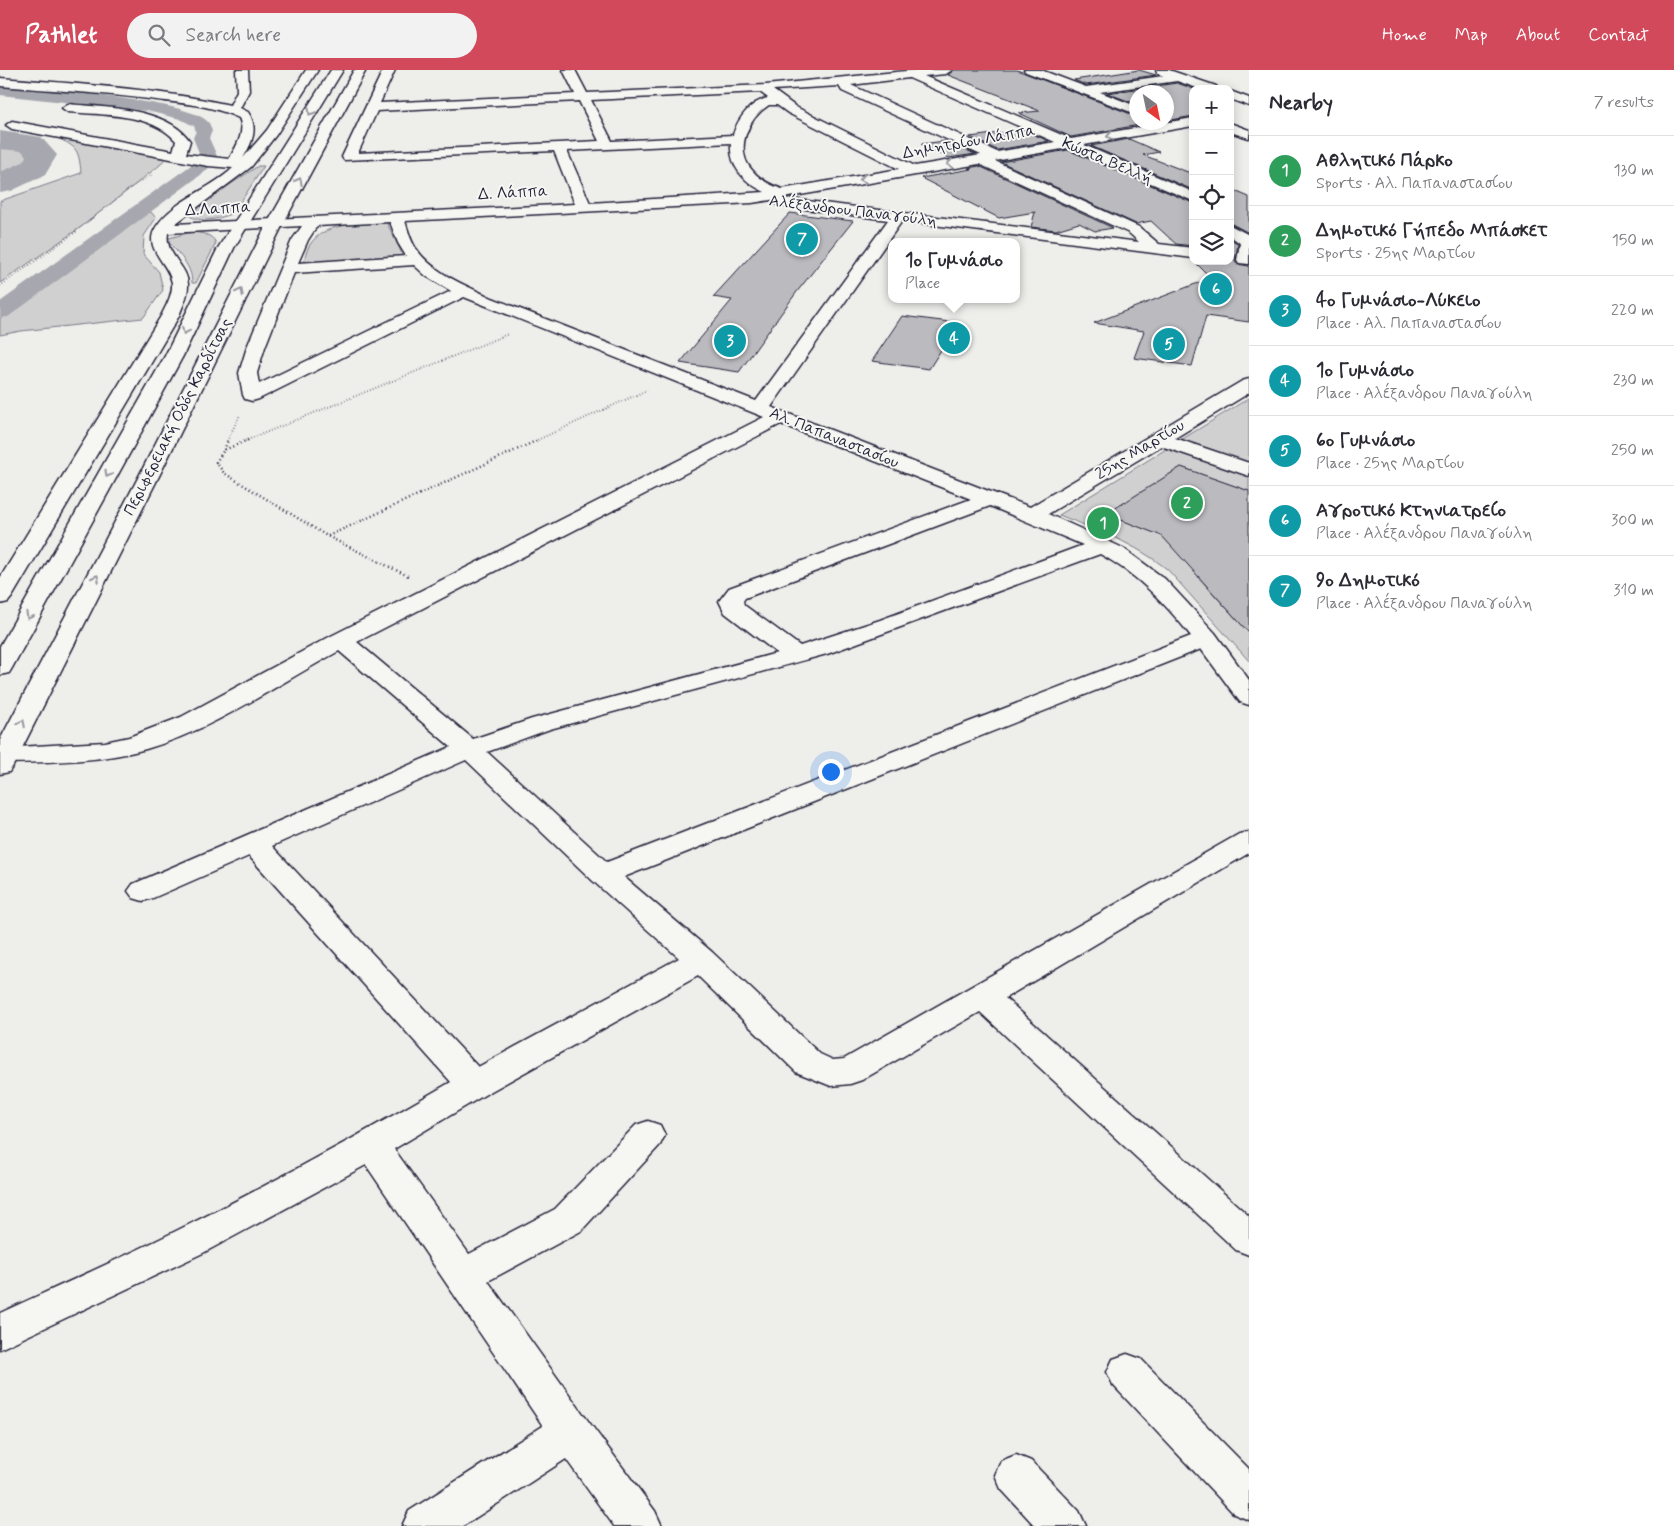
<!DOCTYPE html>
<meta charset="utf-8">
<style>
:root{--surface:#fff;--page:#f2f2f3;--text:#2b2b33;--muted:#7c7c81;--line:#e1e1e2;--accent:#d1495b}
body{margin:0;font-family:Mynerve,sans-serif;background:var(--page);color:var(--text)}
.controls{position:absolute;right:15px;top:15px;display:grid;overflow:hidden;border-radius:10px;box-shadow:0 2px 12px #0003}
.controls button{width:45px;height:45px;display:grid;place-items:center;padding:0;border:0;border-bottom:1px solid var(--line);background:var(--surface);color:var(--text);font:25px sans-serif}
.compass{position:absolute;left:1129px;top:15px;width:45px;height:45px;border-radius:50%;background:var(--surface);box-shadow:0 2px 12px #0003;rotate:147deg}
.you{position:absolute;left:830px;top:701px;width:18px;height:18px;margin:-12px;border:4px solid #fff;border-radius:50%;background:#1a73e8;box-shadow:0 0 0 8px #1a73e833}
.badge{display:grid;place-items:center;width:32px;height:32px;border-radius:50%;background:var(--accent);color:#fff;font-size:16px;font-weight:700}
.pin{position:absolute;translate:-50% -50%;border:2px solid #fff;box-shadow:0 1px 5px #0006}
.popup{position:absolute;left:888px;top:168px;width:132px;height:65px;box-sizing:border-box;display:grid;place-content:center;border-radius:10px;background:var(--surface);filter:drop-shadow(0 1px 4px #0005);font-size:16px;white-space:nowrap;color:var(--muted)}
.popup b{font-size:19px;color:var(--text)}
.popup::after{content:'';position:absolute;left:50%;top:100%;margin-left:-10px;border:10px solid transparent;border-top-color:var(--surface)}
.list{margin:0;padding:0;list-style:none}
h2{display:flex;justify-content:space-between;align-items:center;height:65px;margin:0;padding:0 20px;font-size:21px}
h2 small{font-size:16px;font-weight:400;color:var(--muted)}
.list li{display:grid;grid-template-columns:32px 1fr auto;gap:15px;align-items:center;box-sizing:border-box;height:70px;padding:0 20px;border-top:1px solid var(--line)}
.list b{display:block;font-size:19px;white-space:nowrap}
.list p{margin:0;font-size:16px;white-space:nowrap;color:var(--muted)}
.list em{font-size:16px;font-style:normal;color:var(--muted)}
.icon{flex:none;width:28px;height:28px;fill:none;stroke:currentColor;stroke-width:2;stroke-linecap:round;stroke-linejoin:round}
.map{position:relative;flex:none;width:1249px;height:1456px;overflow:hidden}
header{display:flex;align-items:center;gap:30px;box-sizing:border-box;height:70px;padding:0 25px;background:var(--accent);color:#fff}
header strong{font-size:24px}
nav{display:flex;gap:28px;margin-inline-start:auto;font-size:18px}
.search{width:350px;height:45px;background:var(--page);display:flex;align-items:center;gap:12px;box-sizing:border-box;padding:0 18px;border-radius:28px;color:var(--muted);font-size:19px}
main{display:flex}
aside{flex:1;background:var(--surface)}
.map>svg:first-child{display:block}
.green{fill:#d0d0d1;stroke:#797986}
.lines{fill:none;stroke-linecap:round;stroke-linejoin:round}
.canal{fill:#a7a7af;fill-rule:evenodd}
.river{fill:#a7a7af;fill-rule:evenodd}
.building{fill:#bbbbbf;stroke:#22223b}
.minor-casing{stroke:#22223b;stroke-width:3}
.major-casing{stroke:#22223b;stroke-width:3}
.path-far2{stroke:#22223b;stroke-width:1;stroke-dasharray:0.5 2;stroke-linecap:butt}
.path-far1{stroke:#22223b;stroke-width:2;stroke-dasharray:0.5 2.5;stroke-linecap:butt}
.path{stroke:#22223b;stroke-width:2.5;stroke-dasharray:1 3;stroke-linecap:butt}
.minor{fill:#f6f6f2;fill-rule:evenodd}
.major{fill:#f6f6f2;fill-rule:evenodd}
.oneway{stroke:#9797a0}
.labels{text-anchor:middle;dominant-baseline:central;stroke-width:4;stroke-linejoin:round;paint-order:stroke}
.far-street-label{font-size:16px;fill:#22223b;stroke:#f6f6f2}
</style>
<header>
<strong>Pathlet</strong>
<div class="search"><svg class="icon" aria-label="search" viewBox="0 0 24 24"><circle cx="10" cy="10" r="6"/><path d="M15 15l6 6"/></svg>Search here</div>
<nav><a>Home</a><a>Map</a><a>About</a><a>Contact</a></nav>
</header>
<main>
<div class="map">
<svg width="1249" height="1456" viewBox="0 0 1249 1456">
<rect width="100%" height="100%" fill="#eeeeeb"/>
<filter id="ink" filterUnits="userSpaceOnUse"><feTurbulence type="fractalNoise" baseFrequency=".02" numOctaves="2"/><feDisplacementMap in="SourceGraphic" scale="10" xChannelSelector="R" yChannelSelector="G"/><feConvolveMatrix kernelMatrix="1 2 1 2 8 2 1 2 1" color-interpolation-filters="sRGB"/></filter>
<g filter="url(#ink)">
<g class="green">
<path d="M53,66l114,20 -7,9 -79,62 -81,56v-82l81,-28c-2,-26 -6,-27 -28,-37z"/>
<polygon points="0,73 24,80 29,86 21,96 0,106"/>
<path d="M258,96h6l-30,46c-12,7 -34,12 -46,3l16,-13z"/>
<polygon points="151,142 156,148 144,166 143,184 159,202 163,220 143,248 21,261 0,265 0,248 139,144"/>
<path d="M382,151l5,2 18,37 -101,4c3,-41 47,-40 78,-43z"/>
<path d="M192,162c9,1 20,2 24,11l-20,40h-4c0,-18 -14,-29 -24,-42l1,-3z"/>
<path d="M1249,328v93l-68,-24 -74,47 106,42 -15,21 51,56v28l-81,-91c-33,-27 -71,-40 -109,-55z"/>
</g>
<g class="lines">
<g class="canal">
<path d="M0,15c36,4 188,15 207,36 3,2 4,7 5,10l-3,7 8,18 -3,4 -6,1 -6,-1 -9,-22 3,-7 -2,-5 -14,-7 -33,-8 -147,-16z"/>
<polygon points="200,92 206,93 209,97 206,101 8,247 0,248 0,232 194,93"/>
</g>
<polygon class="river" points="0,61 41,67 57,85 45,105 11,121 0,123 0,102 23,92 26,86 22,81 0,79"/>
</g>
<g class="building">
<polygon points="954,0 1017,0 1136,46 1136,52 1156,52 1071,67 1019,43 1040,41 948,5"/>
<polygon points="1139,0 1156,5 1086,15 1074,10"/>
<polygon points="1177,13 1194,19 1193,46 1166,51 1166,22 1136,22 1136,34 1107,23"/>
<polygon points="1023,60 1049,71 997,80 970,67"/>
<polygon points="1129,69 1159,82 1143,85 1193,104 1193,120 1091,76"/>
<polygon points="945,71 975,84 949,88 921,74"/>
<polygon points="1068,80 1193,133 1193,176 1176,174 1151,151 1136,154 1001,92"/>
<polygon points="979,96 1113,158 1095,161 1079,153 1056,160 1031,157 1035,142 999,148 921,108 971,99 968,98"/>
<polygon points="1230,119 1249,127 1249,163 1230,153"/>
<polygon points="790,143 853,151 796,223 739,302 680,293 732,230 713,227"/>
<polygon points="1230,168 1238,174 1235,190 1237,194 1249,196 1249,252 1206,246 1192,296 1134,288 1144,261 1094,253 1211,208 1194,191 1230,191"/>
<polygon points="902,246 958,253 929,299 872,291"/>
<polygon points="1181,397 1249,421 1249,563 1162,466 1106,444"/>
</g>
<g class="lines">
<g class="minor-casing">
<g id="minor">
<path d="M236,0h12l1,21 -9,17 8,4c11,16 4,31 -5,46l24,-28 39,-60h12l-42,65 -25,32 -76,57 400,-20 -21,-53 -210,9 -2,-3 41,-87h12l-15,33 195,-9 -12,-24h12l12,23 179,-8 150,-15h36l-6,4 -22,2 147,63 122,-21v8l-109,19 109,47v9l-125,-53 -73,13 144,66 20,17 34,4v10l-291,-37 -131,186 259,100 212,-126 7,-2v14l-74,45 74,25v13l-88,-30 -113,68 75,34 42,31 50,54 34,47v25l-9,-3 -39,-53 -577,228 88,75 108,102 13,6 11,-1 395,-225 10,-2v21l-244,145 244,218v39l-13,-5 -256,-238 -118,68 -12,4 -19,2 -35,-14 -98,-96 -212,118 -92,55 75,105 86,-45 81,-84 12,-4 12,4 5,10 -5,10 -79,86 -93,50 98,137 69,93 7,15h-48l-48,-67 -103,67h-61l7,-15 134,-85 -177,-261 -163,88 -203,96v-36c59,-27 120,-54 178,-83 93,-46 184,-96 273,-148l-202,-226 -96,42 -10,3 -10,-3 -5,-7 5,-7 318,-137 -112,-96c-63,34 -124,78 -193,98 -46,13 -93,13 -140,14l-6,-1v-14l105,-6 24,-5 52,-20 150,-81 433,-219 -300,-120 -205,102 -7,2 -7,-2 -2,-4 -4,-22 8,-26 45,-107 10,-14 -134,7c-4,22 21,33 20,53 0,11 -6,21 -9,30l-167,281 -4,5 -8,2v-26l161,-262c5,-10 12,-22 11,-33 -3,-20 -30,-35 -16,-56 17,-27 54,-37 77,-59l-25,-2 -196,-37 -6,-4 6,-4 161,30 3,-10c-24,-28 -74,-26 -108,-29l-6,-4 6,-4c38,4 98,3 122,37l-4,13 43,5c7,-12 17,-27 10,-41 -27,-13 -60,-15 -90,-19 -49,-6 -99,-9 -149,-13v-8c77,6 154,10 230,27l7,-14zM909,8l146,64 -58,10 -146,-67zM839,16l3,5 139,64 -66,11 -119,-59 -23,-17zM760,22l8,6c-18,4 -30,20 -35,37l-121,6 -21,-41zM579,31l20,40 -241,12 19,-42zM769,35h8l11,8 111,56 -117,20c-11,-4 -22,-9 -30,-19 -18,-20 -4,-52 17,-65zM731,73c-2,24 14,40 34,49l-175,11 -23,-52zM979,94l150,69 10,9 -356,-44zM777,129l-2,3 2,3 5,1 106,14 -132,181 -264,-103c-27,-13 -60,-25 -77,-51 -5,-8 -7,-17 -10,-26l347,-18zM390,152l8,21 8,13 -108,7 10,-23 9,-14zM414,195l12,11 25,15 -192,93 -2,-11 8,-26 29,-74zM781,354l190,75 -242,89 -10,13 6,12 52,40 -245,66 -59,20 -116,-97zM990,436l93,39 -203,75 -80,26 -56,-41 -1,-4 2,-3zM1100,484c37,20 65,49 91,82l-584,226 -120,-110 63,-23 277,-75zM466,690l127,121 86,77 -201,109 -206,-221z"/>
<polygon points="1024,0 1041,0 1086,17 1163,6 1157,3 1156,0 1169,0 1216,16 1218,19 1200,19 1177,11 1100,22 1136,36 1136,44 1026,2"/>
<polygon points="1230,21 1249,28 1249,36 1230,29"/>
<polygon points="1230,53 1249,60 1249,68 1230,62"/>
<polygon points="1230,155 1249,165 1249,194 1239,193 1237,190 1240,173 1230,166"/>
<polygon points="1127,1284 1141,1289 1249,1399 1249,1450 1234,1444 1113,1315 1107,1302 1113,1289"/>
<polygon points="1016,1385 1031,1391 1079,1441 1086,1456 1035,1456 1001,1419 995,1405 1001,1391"/>
</g>
</g>
<g class="major-casing">
<g id="major">
<polygon points="331,0 343,0 234,178 183,286 12,598 9,603 0,605 0,576 165,286 218,178"/>
<polygon points="354,0 366,0 283,154 159,406 13,696 9,702 0,704 0,670 139,406 267,154"/>
</g>
</g>
<polyline class="path-far2" points="75,162 130,118 152,105"/>
<g class="path-far1">
<polyline points="0,216 77,161"/>
<polyline points="227,371 240,345"/>
<polyline points="245,371 508,264"/>
<polyline points="535,371 647,320"/>
</g>
<g class="path">
<polyline points="248,370 224,380 216,392 224,403 327,466 410,507"/>
<polyline points="224,380 228,370"/>
<polyline points="328,466 538,370"/>
</g>
<use href="#minor" class="minor"/>
<use href="#major" class="major"/>
</g>
<defs><path id="oneway-chevron" d="M-2-3.5L2.5 0L-2 3.5" fill="none" stroke-width="1.6" stroke-linecap="round" stroke-linejoin="round" transform="scale(1.25)"/></defs>
<g class="oneway">
<use href="#oneway-chevron" transform="translate(311 42) rotate(122)"/>
<use href="#oneway-chevron" transform="translate(1110 66) rotate(170)"/>
<use href="#oneway-chevron" transform="translate(950 94) rotate(171)"/>
<use href="#oneway-chevron" transform="translate(863 109) rotate(170)"/>
<use href="#oneway-chevron" transform="translate(299 111) rotate(-62)"/>
<use href="#oneway-chevron" transform="translate(240 222) rotate(-63)"/>
<use href="#oneway-chevron" transform="translate(185 261) rotate(115)"/>
<use href="#oneway-chevron" transform="translate(108 404) rotate(119)"/>
<use href="#oneway-chevron" transform="translate(96 508) rotate(-63)"/>
<use href="#oneway-chevron" transform="translate(29 546) rotate(119)"/>
<use href="#oneway-chevron" transform="translate(22 653) rotate(-63)"/>
</g>
</g>
<g class="labels">
<g class="far-street-label">
<text transform="translate(969 72) rotate(-10)">Δημητρίου Λάππα</text>
<text transform="translate(1107 91) rotate(23)">Κώστα Βελλή</text>
<text transform="translate(513 123) rotate(-3)">Δ. Λάππα</text>
<text transform="translate(218 139) rotate(-3)">Δ.Λαππα</text>
<text transform="translate(853 141) rotate(7)">Αλέξανδρου Παναγούλη</text>
<text transform="translate(178 347) rotate(-63)">Περιφερειακή Οδός Καρδίτσας</text>
<text transform="translate(834 368) rotate(22)">Αλ. Παπαναστασίου</text>
<text transform="translate(1140 380) rotate(-31)">25ης Μαρτίου</text>
</g>
</g>
</svg>
<div class="controls">
<button>+</button>
<button>−</button>
<button><svg class="icon" aria-label="locate" viewBox="0 0 24 24"><circle cx="12" cy="12" r="6"/><path d="M12 2v4M12 18v4M2 12h4M18 12h4"/></svg></button>
<button><svg class="icon" aria-label="layers" viewBox="0 0 24 24"><path d="M12 4l9 5-9 5-9-5zM3 14l9 5 9-5"/></svg></button>
</div>
<svg class="compass" viewBox="-18 -18 36 36"><path d="M0-13l5 13h-10z" fill="#e53935"/><path d="M0 13l5-13h-10z" fill="#7c7c81"/></svg>
<div class="you"></div>
<div class="pin badge" style="left:1103px;top:453px;background:#2e9e5b">1</div>
<div class="pin badge" style="left:1187px;top:433px;background:#2e9e5b">2</div>
<div class="pin badge" style="left:730px;top:271px;background:#0f9aa8">3</div>
<div class="pin badge" style="left:954px;top:268px;background:#0f9aa8">4</div>
<div class="popup"><b>1ο Γυμνάσιο</b>Place</div>
<div class="pin badge" style="left:1169px;top:274px;background:#0f9aa8">5</div>
<div class="pin badge" style="left:1216px;top:219px;background:#0f9aa8">6</div>
<div class="pin badge" style="left:802px;top:169px;background:#0f9aa8">7</div>
</div>
<aside>
<h2>Nearby<small>7 results</small></h2>
<ul class="list">
<li><span class="badge" style="background:#2e9e5b">1</span><div><b>Αθλητικό Πάρκο</b><p>Sports · Αλ. Παπαναστασίου</p></div><em>130 m</em></li>
<li><span class="badge" style="background:#2e9e5b">2</span><div><b>Δημοτικό Γήπεδο Μπάσκετ</b><p>Sports · 25ης Μαρτίου</p></div><em>150 m</em></li>
<li><span class="badge" style="background:#0f9aa8">3</span><div><b>4ο Γυμνάσιο-Λύκειο</b><p>Place · Αλ. Παπαναστασίου</p></div><em>220 m</em></li>
<li><span class="badge" style="background:#0f9aa8">4</span><div><b>1ο Γυμνάσιο</b><p>Place · Αλέξανδρου Παναγούλη</p></div><em>230 m</em></li>
<li><span class="badge" style="background:#0f9aa8">5</span><div><b>6ο Γυμνάσιο</b><p>Place · 25ης Μαρτίου</p></div><em>250 m</em></li>
<li><span class="badge" style="background:#0f9aa8">6</span><div><b>Αγροτικό Κτηνιατρείο</b><p>Place · Αλέξανδρου Παναγούλη</p></div><em>300 m</em></li>
<li><span class="badge" style="background:#0f9aa8">7</span><div><b>9ο Δημοτικό</b><p>Place · Αλέξανδρου Παναγούλη</p></div><em>310 m</em></li>
</ul>
</aside>
</main>
